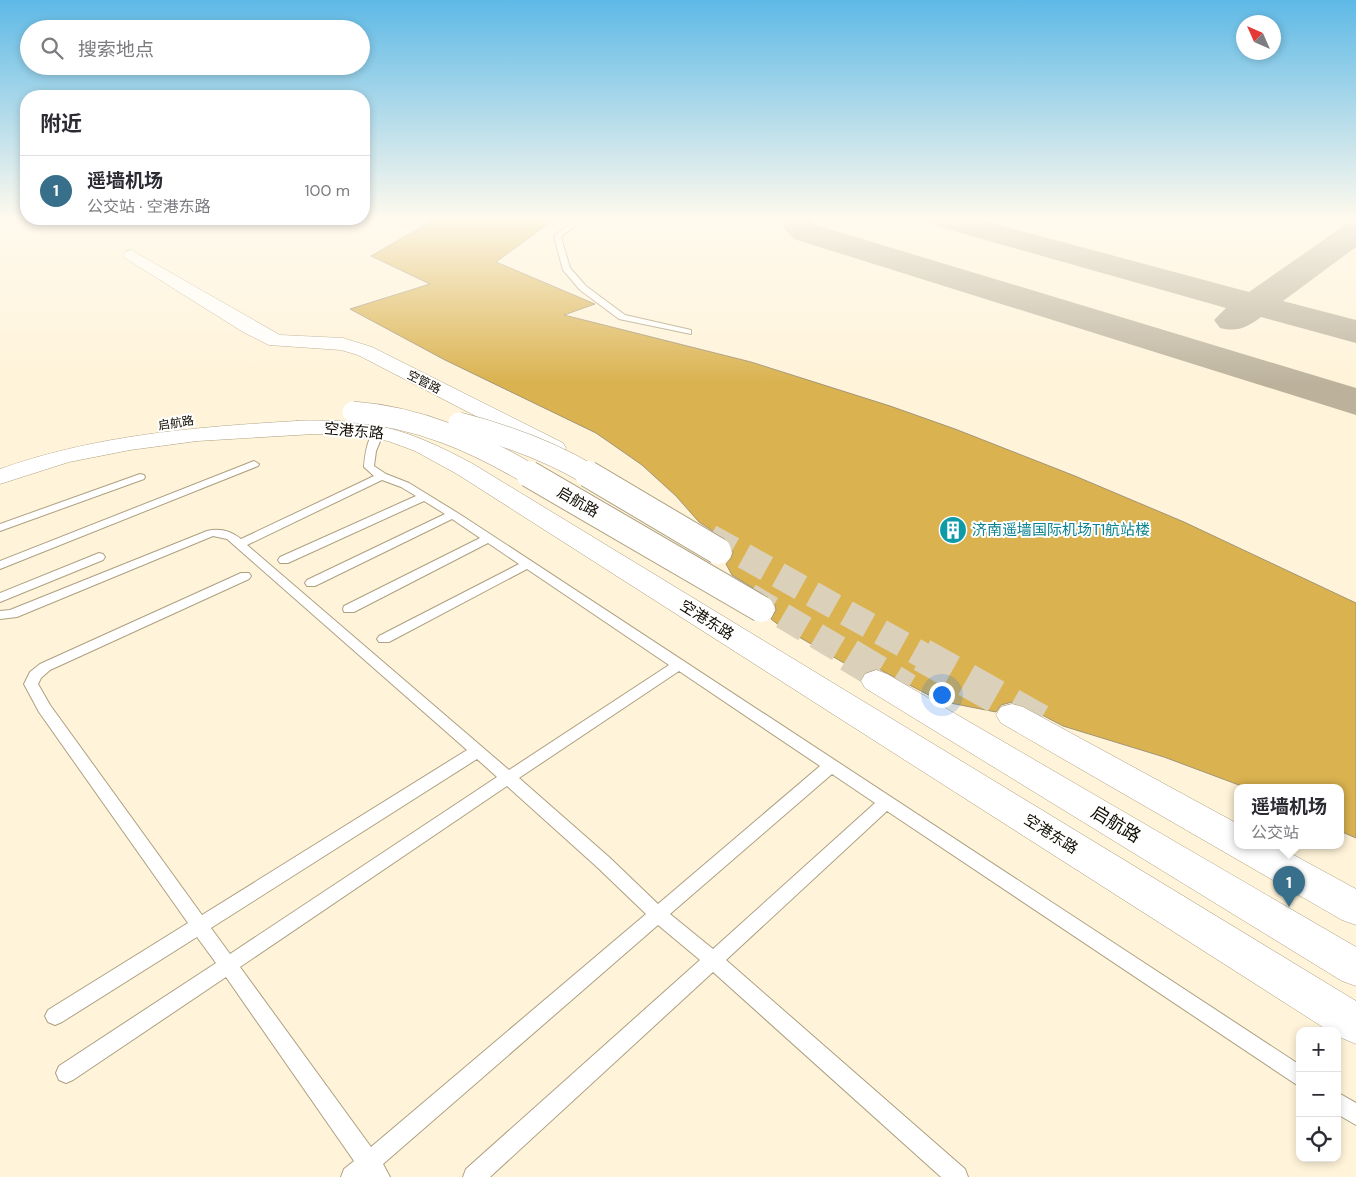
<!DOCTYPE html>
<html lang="zh">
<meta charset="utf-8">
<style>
:root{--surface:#fff;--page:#f2f2f3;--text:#2b2b33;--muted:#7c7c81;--line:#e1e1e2;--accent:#386f8a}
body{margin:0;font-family:"DM Sans","Noto Sans SC",sans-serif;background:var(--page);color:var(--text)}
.controls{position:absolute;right:15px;bottom:15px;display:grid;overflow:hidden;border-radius:10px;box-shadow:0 2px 8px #0003}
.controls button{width:45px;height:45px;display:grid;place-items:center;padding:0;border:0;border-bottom:1px solid var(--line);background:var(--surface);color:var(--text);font:25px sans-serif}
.compass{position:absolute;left:1236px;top:15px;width:45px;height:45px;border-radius:50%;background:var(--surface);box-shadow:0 2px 8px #0003;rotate:315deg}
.you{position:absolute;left:941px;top:694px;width:18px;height:18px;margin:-12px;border:4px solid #fff;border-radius:50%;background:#1a73e8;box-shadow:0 0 0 8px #1a73e833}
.badge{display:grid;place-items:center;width:32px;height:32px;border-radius:50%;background:var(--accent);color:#fff;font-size:16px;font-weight:700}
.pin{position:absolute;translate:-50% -41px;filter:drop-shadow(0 1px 2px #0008)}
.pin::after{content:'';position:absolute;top:26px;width:18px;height:15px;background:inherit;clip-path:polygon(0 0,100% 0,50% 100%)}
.popup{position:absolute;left:1234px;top:784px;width:110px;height:65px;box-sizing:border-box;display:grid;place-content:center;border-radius:10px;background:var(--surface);filter:drop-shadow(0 1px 4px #0005);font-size:16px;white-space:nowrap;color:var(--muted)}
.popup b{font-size:19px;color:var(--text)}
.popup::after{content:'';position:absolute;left:50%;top:100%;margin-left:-10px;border:10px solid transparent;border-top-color:var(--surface)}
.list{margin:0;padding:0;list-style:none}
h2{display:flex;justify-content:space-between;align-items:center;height:65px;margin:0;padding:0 20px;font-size:21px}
h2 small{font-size:16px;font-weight:400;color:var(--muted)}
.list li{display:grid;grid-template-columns:32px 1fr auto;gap:15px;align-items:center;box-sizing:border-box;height:70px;padding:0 20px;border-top:1px solid var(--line)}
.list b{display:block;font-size:19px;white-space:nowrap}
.list p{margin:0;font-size:16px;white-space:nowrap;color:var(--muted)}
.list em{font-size:16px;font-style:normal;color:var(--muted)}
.icon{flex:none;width:28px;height:28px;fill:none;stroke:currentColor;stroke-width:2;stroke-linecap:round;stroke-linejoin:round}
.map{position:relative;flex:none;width:1356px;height:1177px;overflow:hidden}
.search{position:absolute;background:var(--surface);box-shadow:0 2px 8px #0003;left:20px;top:20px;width:350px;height:55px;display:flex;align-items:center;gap:12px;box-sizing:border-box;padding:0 18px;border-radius:28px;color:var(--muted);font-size:19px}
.panel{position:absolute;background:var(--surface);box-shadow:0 2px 8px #0003;left:20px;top:90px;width:350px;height:135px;border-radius:20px}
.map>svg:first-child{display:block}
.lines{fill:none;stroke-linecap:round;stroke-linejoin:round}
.taxiway{fill:#bcb29c;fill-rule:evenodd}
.building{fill:#dab24f;stroke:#a29476}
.secondary-tunnel-far1{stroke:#dbd0b9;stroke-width:26;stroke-dasharray:26 13;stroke-linecap:butt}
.secondary-tunnel{stroke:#dbd0b9;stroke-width:34;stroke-dasharray:34 17;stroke-linecap:butt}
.service-casing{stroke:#ada081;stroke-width:2}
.secondary-casing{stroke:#ada081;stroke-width:1}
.service{fill:#fff;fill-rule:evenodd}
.secondary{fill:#fff;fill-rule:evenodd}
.secondary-bridge-far1-casing{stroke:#ada081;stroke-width:22;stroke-linecap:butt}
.secondary-bridge-casing{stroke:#ada081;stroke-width:28;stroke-linecap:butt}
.secondary-bridge-far1{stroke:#fff;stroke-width:21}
.secondary-bridge{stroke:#fff;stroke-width:26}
.labels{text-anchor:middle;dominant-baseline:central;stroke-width:4;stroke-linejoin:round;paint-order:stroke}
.far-street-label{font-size:12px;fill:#120d03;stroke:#fff}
.street-label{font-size:15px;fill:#120d03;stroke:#fff}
.culture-label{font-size:15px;fill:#0d838f;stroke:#fff;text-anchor:start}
.near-street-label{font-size:18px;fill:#120d03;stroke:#fff}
</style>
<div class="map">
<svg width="1356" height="1177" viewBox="0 0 1356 1177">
<rect width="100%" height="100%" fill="#fff3d9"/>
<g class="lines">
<g class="taxiway">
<polygon points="783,218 813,218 813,224 816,225 1356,388 1356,415 794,239 783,227"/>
<path d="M925,218h48l276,74 96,-67 11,-2v24l-73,54 73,19v23l-95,-26c-15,11 -23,15 -41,11l-6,-8 12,-12 -297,-84z"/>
</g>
</g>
<polygon class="building" points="437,218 556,218 496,262 595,304 564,315 751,362 890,406 955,429 1075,476 1184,522 1356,603 1356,838 1340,831 1340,788 1247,788 1164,757 1063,726 1023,705 1012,702 1001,705 996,712 940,701 877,668 863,674 780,626 771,619 776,610 774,601 732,575 726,564 731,558 733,552 731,543 699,522 676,496 642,465 596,433 445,360 350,309 430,284 371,256"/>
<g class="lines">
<g class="secondary-tunnel-far1">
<polyline points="710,537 924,656"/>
<polyline points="749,596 851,656"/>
</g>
<g class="secondary-tunnel">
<polyline points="849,655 907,690"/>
<polyline points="922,655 1040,721"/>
</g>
<g class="service-casing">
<g id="service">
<polygon points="411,218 420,218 402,225 397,224"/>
<polygon points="578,218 585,218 561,237 570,268 586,286 625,315 691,330 691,334 619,319 580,290 563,270 554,236"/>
<path d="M379,429l5,3 -8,19 -2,15 12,8 23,9 52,32 839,550v22l-413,-276 -161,149 239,209 3,8h-27l-228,-205 -223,205h-27l3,-8 234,-209 -42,-35 -275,239 7,13h-49l3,-8 10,-8 -128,-184 -153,103 -7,3 -7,-3 -3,-7 3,-7 157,-103 -19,-26 -135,85 -7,3 -7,-3 -3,-6 3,-6 140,-87 -149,-211 -15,-28 6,-12 10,-8 201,-91h8l2,3 -2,3 -199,91 -9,8 -3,6 12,21 152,210 265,-165 -240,-211 -14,-3 -196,81 -17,2v-8l10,-1 197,-79c12,-3 24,0 34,8l133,-63 -10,-9c1,-11 3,-34 15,-38zM382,480l19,7 15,9 -136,61 -2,3 2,3h8l136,-62 21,13 -138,66 -2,3 2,3h8l137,-67 28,19 -136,68 -1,3 1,3h10l134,-69 31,21 -140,72 -2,3 2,3h10l138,-73 142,96 -160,105 -262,-225zM679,671l141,95 -162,138 -49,-47 -90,-79zM477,759l20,18 -267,177 -19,-26zM832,774l43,29 -162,146 -43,-35zM507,786l90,81 49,47 -275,233 -131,-180z"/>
<polygon points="254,461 259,464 258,466 0,569 0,561"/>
<polygon points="140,474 144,475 145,477 144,479 0,531 0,524"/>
<polygon points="99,553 103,554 105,557 103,560 0,602 0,593"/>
<polygon points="1337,1092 1356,1103 1356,1125 1337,1114"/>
</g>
</g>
<g class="secondary-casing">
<g id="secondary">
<polygon points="131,250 280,335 343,338 372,347 563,443 566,448 563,453 555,455 547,453 358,355 341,350 269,345 243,332 125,258 123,255 125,252"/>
<path d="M297,421c75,-3 111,8 176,43l883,537v43l-19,-8v-5h-8l-872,-557 -42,-23 -27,-10 -41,-7h-33l-117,7 -67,9 -61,12 -69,22v-15c96,-34 196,-42 297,-48z"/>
<polygon points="876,670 887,674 1356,947 1356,986 1342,981 865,688 861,681 865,674"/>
<polygon points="1012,704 1023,707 1238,824 1238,846 1277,846 1356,889 1356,925 1342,920 1001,723 996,715 1001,707"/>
</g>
</g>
<use href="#service" class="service"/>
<use href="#secondary" class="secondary"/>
<g class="secondary-bridge-far1-casing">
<g id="secondary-bridge-far1">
<path d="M353,412c66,5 122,30 178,63"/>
<path d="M459,423c47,12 89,27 131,52"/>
</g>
</g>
<g class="secondary-bridge-casing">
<g id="secondary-bridge">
<polyline points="529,474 761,609"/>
<polyline points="588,474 718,551"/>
</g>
</g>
<use href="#secondary-bridge-far1" class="secondary-bridge-far1"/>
<use href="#secondary-bridge" class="secondary-bridge"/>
</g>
<linearGradient id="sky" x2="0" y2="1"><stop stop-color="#5eb9e6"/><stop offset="0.57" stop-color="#fffaee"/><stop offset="1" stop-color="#fffaee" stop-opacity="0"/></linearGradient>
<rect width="1356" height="383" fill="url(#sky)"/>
<defs>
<g id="building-disc" transform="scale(1.4375)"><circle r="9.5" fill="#0f9aa8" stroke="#fff"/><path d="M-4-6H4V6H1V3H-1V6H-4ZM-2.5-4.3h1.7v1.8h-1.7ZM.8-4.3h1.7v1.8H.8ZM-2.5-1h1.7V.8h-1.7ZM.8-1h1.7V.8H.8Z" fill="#fff"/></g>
</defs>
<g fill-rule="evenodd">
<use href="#building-disc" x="953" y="530"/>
</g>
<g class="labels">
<g class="far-street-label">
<text transform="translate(424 382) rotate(27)">空管路</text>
<text transform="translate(176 423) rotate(-9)">启航路</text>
</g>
<g class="street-label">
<text transform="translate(354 431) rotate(5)">空港东路</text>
<text transform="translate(578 502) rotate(30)">启航路</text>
<text transform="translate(707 620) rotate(32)">空港东路</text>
<text transform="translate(1051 834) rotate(32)">空港东路</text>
</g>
<g class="culture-label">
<text x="972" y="530">济南遥墙国际机场T1航站楼</text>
</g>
<g class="near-street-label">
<text transform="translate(1116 824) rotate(31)">启航路</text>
</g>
</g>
</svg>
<div class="controls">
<button>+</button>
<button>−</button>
<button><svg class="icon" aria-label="locate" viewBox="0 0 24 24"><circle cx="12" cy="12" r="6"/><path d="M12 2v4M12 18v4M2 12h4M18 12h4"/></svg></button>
</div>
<svg class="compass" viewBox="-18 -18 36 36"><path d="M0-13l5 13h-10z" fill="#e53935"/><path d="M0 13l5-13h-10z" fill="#7c7c81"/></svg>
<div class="you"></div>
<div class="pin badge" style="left:1289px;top:907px">1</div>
<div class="popup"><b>遥墙机场</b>公交站</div>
<div class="search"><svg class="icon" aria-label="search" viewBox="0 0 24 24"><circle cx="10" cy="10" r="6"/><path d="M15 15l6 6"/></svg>搜索地点</div>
<section class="panel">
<h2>附近<small></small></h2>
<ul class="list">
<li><span class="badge">1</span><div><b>遥墙机场</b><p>公交站 · 空港东路</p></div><em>100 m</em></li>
</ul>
</section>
</div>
